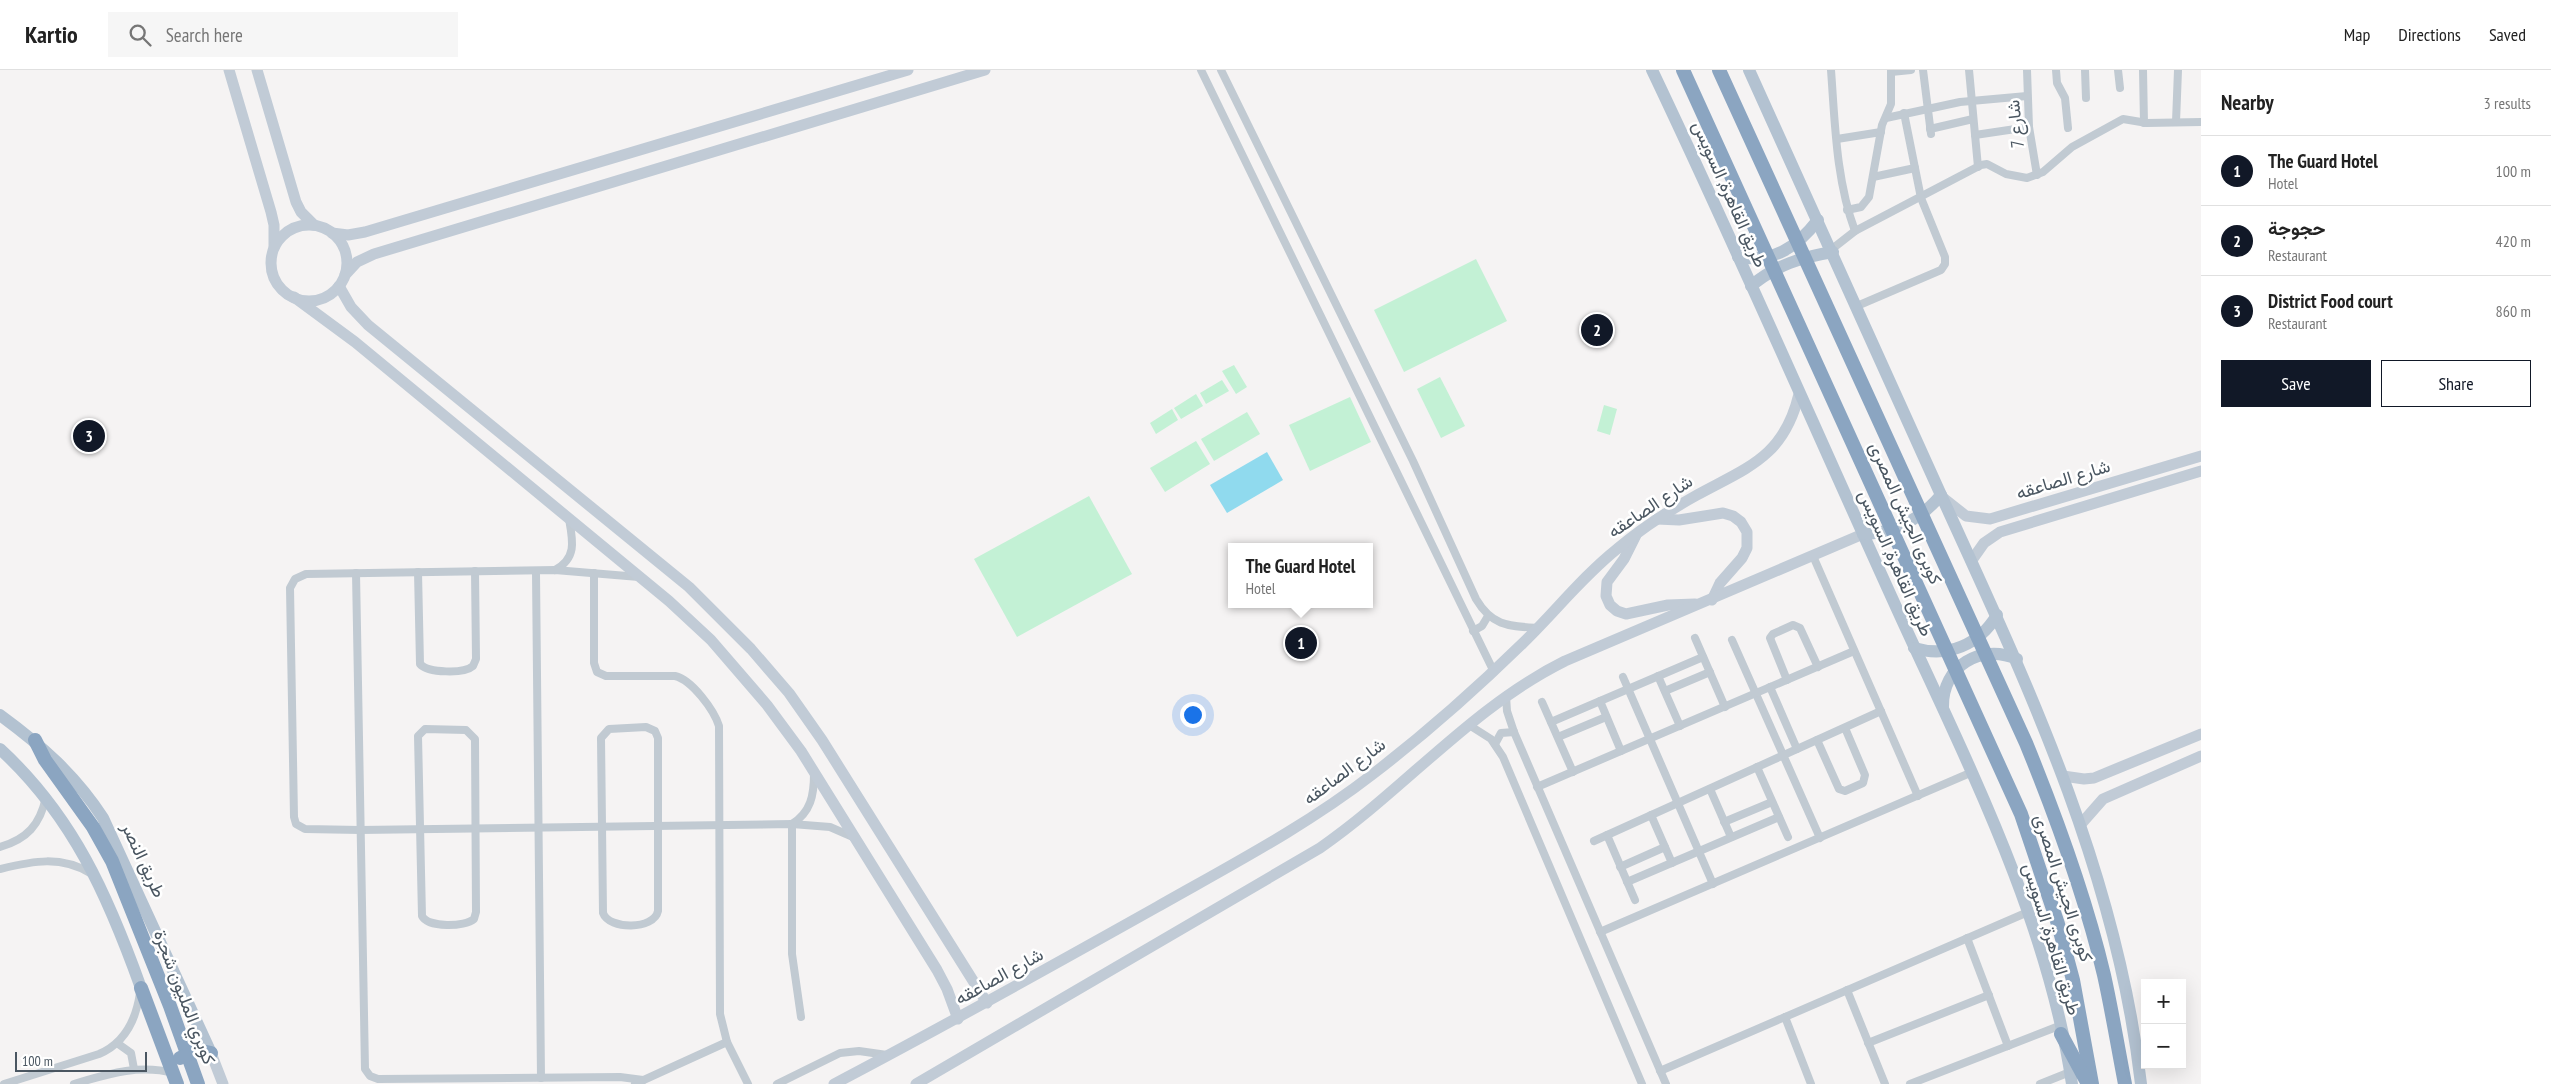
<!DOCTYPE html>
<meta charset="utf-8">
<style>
:root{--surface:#fff;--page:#f6f6f6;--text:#222;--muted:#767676;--line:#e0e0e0;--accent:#111827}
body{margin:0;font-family:"PT Sans Narrow",Vazirmatn,sans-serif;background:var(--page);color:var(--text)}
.controls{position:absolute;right:15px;bottom:15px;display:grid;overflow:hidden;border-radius:0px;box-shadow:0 5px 20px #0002}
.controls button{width:45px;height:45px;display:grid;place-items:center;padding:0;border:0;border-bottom:1px solid var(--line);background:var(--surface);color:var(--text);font:25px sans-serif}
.scale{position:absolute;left:15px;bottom:12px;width:132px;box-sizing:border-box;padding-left:5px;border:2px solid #4a5661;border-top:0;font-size:14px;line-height:18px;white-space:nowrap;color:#4a5661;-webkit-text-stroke:4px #fff;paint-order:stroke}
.you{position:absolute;left:1192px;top:644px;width:18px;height:18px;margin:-12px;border:4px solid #fff;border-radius:50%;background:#1a73e8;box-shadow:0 0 0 8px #1a73e833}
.badge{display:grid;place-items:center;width:32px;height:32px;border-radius:50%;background:var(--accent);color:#fff;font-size:16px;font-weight:700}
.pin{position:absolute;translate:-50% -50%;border:2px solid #fff;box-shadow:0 1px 5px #0006}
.popup{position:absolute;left:1228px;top:473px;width:145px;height:65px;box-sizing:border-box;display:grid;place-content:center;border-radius:0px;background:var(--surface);filter:drop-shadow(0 1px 4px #0005);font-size:16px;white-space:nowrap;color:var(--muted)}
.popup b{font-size:19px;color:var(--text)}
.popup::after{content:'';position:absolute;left:50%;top:100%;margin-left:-10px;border:10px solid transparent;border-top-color:var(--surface)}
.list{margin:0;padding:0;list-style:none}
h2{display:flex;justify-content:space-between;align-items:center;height:65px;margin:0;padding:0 20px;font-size:21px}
h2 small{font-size:16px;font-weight:400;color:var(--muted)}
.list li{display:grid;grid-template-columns:32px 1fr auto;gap:15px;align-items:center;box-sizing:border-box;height:70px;padding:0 20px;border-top:1px solid var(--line)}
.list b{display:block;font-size:19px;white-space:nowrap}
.list p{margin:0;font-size:16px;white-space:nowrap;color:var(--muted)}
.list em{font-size:16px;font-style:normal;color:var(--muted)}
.actions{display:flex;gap:10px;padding:15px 20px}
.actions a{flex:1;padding:11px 0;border:1px solid var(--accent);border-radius:0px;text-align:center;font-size:18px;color:var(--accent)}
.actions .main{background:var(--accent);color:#fff}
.icon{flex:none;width:28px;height:28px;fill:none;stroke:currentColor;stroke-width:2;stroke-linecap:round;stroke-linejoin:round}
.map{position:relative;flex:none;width:2201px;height:1014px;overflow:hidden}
header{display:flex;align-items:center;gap:30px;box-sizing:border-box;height:70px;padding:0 25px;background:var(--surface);border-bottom:1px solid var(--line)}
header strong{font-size:24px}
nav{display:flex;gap:28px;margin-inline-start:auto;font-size:18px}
.search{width:350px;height:45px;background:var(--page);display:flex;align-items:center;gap:12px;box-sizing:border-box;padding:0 18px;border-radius:0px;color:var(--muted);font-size:19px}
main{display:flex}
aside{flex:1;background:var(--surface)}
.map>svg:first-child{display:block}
.green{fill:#c3f1d5}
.water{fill:#90daee}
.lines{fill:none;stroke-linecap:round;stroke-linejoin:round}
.street{stroke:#c1cad2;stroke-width:8}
.secondary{stroke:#c1cbd6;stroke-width:11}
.primary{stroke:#b3c2d1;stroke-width:12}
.highway{stroke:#8ba5c1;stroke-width:14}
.labels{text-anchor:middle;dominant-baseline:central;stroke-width:5;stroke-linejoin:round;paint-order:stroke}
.street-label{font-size:18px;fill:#4a5661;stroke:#fff}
</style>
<header>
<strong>Kartio</strong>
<div class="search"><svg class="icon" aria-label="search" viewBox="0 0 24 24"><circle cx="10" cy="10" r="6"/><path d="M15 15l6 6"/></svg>Search here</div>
<nav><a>Map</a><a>Directions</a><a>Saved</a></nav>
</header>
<main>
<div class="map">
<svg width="2201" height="1014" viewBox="0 0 2201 1014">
<rect width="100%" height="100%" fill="#f5f3f3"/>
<g class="green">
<polygon points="1476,189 1507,251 1404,302 1374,240"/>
<polygon points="1234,295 1247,317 1236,324 1222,301"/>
<polygon points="1440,307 1465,356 1441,368 1417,319"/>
<polygon points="1222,310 1229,321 1206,334 1200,323"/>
<polygon points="1196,324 1203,336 1181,349 1174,338"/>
<polygon points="1350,327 1371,372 1310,401 1289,355"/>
<polygon points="1604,335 1617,339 1610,365 1597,361"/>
<polygon points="1172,339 1178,350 1156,364 1150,353"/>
<polygon points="1247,342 1260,364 1214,391 1201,369"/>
<polygon points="1196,371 1210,394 1165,422 1150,398"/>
<polygon points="1089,426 1132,504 1017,567 974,489"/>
</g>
<polygon class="water" points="1267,382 1283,410 1227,443 1210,415"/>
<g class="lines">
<g class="street">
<polyline points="1201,0 1494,602"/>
<path d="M1221,0l192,391 63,138c16,27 32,27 62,29"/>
<path d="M1831,0c4,53 5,110 24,161"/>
<polyline points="1923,0 1931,64"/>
<polyline points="1969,0 1978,97"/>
<polyline points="2027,0 2029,57 2037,105"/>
<polyline points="2056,0 2057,13 2065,28 2068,58"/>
<polyline points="2085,0 2086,28"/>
<polyline points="2118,0 2120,18"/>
<polyline points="2143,0 2144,53"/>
<polyline points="1891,2 1911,0"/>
<polyline points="1886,48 1960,32 2027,26"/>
<polyline points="2176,52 2178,0"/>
<polyline points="1930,59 1973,49"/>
<polyline points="1975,65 2029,57"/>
<polyline points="1837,69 1881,62"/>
<polyline points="1873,107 1915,98"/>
<polyline points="1847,140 1861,137 1869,127 1882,55 1891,34 1891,0"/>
<polyline points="1832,179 1855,161 1981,95 1987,94 2006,104 2027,108 2043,102 2072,77 2123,49 2147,53 2201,52"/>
<polyline points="1857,236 1941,200 1945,194 1945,187 1921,128 1904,43"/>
<polyline points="1813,486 1918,726"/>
<path d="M555,500c22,-12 18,-29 14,-51"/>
<path d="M418,502l2,92c8,9 44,10 53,2l3,-7 -1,-88"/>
<polyline points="356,503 365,999 370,1006 378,1009 620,1007 643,1010"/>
<polyline points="536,503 541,1008"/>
<path d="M594,503v90l3,9 9,4h69c17,4 39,34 44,50l1,288 7,28 21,42"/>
<polyline points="639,507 555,500 306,504 295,509 290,518 294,747 296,754 305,759 360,760 792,754 830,757 853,767"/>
<polyline points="1473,561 1482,556 1488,546"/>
<polyline points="1695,568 1725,637"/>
<polyline points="1732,570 1820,768"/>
<polyline points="1658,606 1680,656"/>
<polyline points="1623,607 1713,814"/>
<polyline points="1787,610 1770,568 1773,564 1793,555 1800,558 1818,597"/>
<polyline points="1770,617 1797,679"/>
<polyline points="1665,621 1710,602"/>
<polyline points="1506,626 1507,641 1514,662 1666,1014"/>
<polyline points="1600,631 1621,681"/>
<polyline points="1542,632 1573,702"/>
<polyline points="1551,652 1703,587"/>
<polyline points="1469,655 1491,669 1503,687 1642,1014"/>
<path d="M646,657l9,4 3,7v173c-4,19 -49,19 -55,2l-2,-175 8,-9z"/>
<path d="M425,659l41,1 9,9 1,173 -2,7c-9,8 -46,9 -52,-3l-4,-180z"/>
<polyline points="1558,667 1606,647"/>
<polyline points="1817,670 1839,719 1845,721 1863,713 1865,705 1845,658"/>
<polyline points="1495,674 1501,663 1514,662"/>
<polyline points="1757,697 1788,767"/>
<polyline points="1537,717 1854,581"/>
<polyline points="1710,719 1731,767"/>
<polyline points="1651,745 1672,793"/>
<polyline points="1724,752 1772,732"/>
<polyline points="792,754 792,884 801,947"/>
<path d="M792,754c19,-12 22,-29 22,-50"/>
<polyline points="1607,765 1635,830"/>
<polyline points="1594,771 1881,641"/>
<path d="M0,777c27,-8 40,-22 46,-50"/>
<polyline points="1620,797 1665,777"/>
<path d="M0,799c33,-8 61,-14 92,5"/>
<polyline points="1627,812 1779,747"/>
<polyline points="1600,862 1970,703"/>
<polyline points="1967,868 2008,976"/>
<polyline points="1847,920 1885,1014"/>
<polyline points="1785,947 1811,1014"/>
<polyline points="117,973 131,983 134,999"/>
<polyline points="1868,973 1989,925"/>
<polyline points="1660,1001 2028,842"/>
<path d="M4,1014l95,-30c26,-11 37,-34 41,-61"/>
<path d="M74,1014c34,-10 64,-20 100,-11"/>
<polyline points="635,1014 727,972"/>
<polyline points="777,1014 840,983 859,981 887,985"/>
<polyline points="1910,1014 2059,956"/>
<polyline points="2040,1014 2070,1002"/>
</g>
<g class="secondary">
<polyline points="229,0 271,142 274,155 274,177"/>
<polyline points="257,0 296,132 301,142 314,155"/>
<circle cx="309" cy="193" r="38"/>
<polyline points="332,163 348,165 365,162 908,0"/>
<polyline points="345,205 357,192 374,184 985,0"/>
<polyline points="339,216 351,237 368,255 689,517 751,579 789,623 822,670 987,933"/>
<polyline points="294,227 355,272 669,531 711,570 767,635 801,681 937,900 947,919 958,949"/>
<polyline points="1942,427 1966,446 1990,449 2201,386"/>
<polyline points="1657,449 1679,450 1723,443 1733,446 1741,452 1747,462 1747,478 1742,488 1720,513 1712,530"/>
<polyline points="1636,465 1624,489 1607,512 1606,526 1610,535 1617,541 1626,544 1668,535 1695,534"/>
<polyline points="1972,490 1984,473 2000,462 2201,401"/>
<polyline points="2063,706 2084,709 2094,708 2201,664"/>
<polyline points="2081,754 2103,729 2201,686"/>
<polyline points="211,983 223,1014"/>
<path d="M834,1014c109,-57 216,-117 323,-177 74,-42 149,-81 216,-133 52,-40 103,-85 150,-131 32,-31 59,-66 94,-94 25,-21 51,-38 80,-54 51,-28 87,-38 102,-101"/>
<path d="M916,1014l404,-236c85,-59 152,-141 245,-187l298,-127"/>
</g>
<g class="primary">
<path d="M1652,0c83,174 160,352 240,528 70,155 155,316 180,486"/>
<path d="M1749,0c65,141 127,284 192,425 87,190 176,379 200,589"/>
<path d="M1738,187c36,6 59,-10 80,-37"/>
<path d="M1751,216c25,-21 51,-29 82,-34"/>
<path d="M1863,464c32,-1 57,-14 78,-39"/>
<path d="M1914,578c34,10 65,-3 83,-33"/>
<path d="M1943,637c-1,-41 38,-64 74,-48"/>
<path d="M0,645c41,30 75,60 103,103l108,235"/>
<path d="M0,679c73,67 108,147 141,239"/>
</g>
<g class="highway">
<polyline points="1683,0 2021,744 2058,854 2073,910 2092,1014"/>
<path d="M1719,0l307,673c31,76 59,152 78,232 8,36 14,73 21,109"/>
<polyline points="35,670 45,690 93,757 112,791 170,936 198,1014"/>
<polyline points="141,918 177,1014"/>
<polyline points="2061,964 2088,1014"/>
<polyline points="180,988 197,980 211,983"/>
</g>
</g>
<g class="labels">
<g class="street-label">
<text transform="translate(2015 54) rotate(-96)">شارع 7</text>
<text transform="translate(1730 124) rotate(66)">طريق القاهرة, السويس</text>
<text transform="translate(2063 409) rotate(-17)">شارع الصاعقه</text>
<text transform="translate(1650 436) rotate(-34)">شارع الصاعقه</text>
<text transform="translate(1906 443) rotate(66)">كوبرى الجيش المصرى</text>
<text transform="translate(1896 493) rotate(66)">طريق القاهرة, السويس</text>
<text transform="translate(1344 701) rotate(-37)">شارع الصاعقه</text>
<text transform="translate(144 790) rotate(65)">طريق النصر</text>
<text transform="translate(2064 818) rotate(72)">كوبرى الجيش المصرى</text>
<text transform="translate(2052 869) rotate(73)">طريق القاهرة, السويس</text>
<text transform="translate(999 906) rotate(-29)">شارع الصاعقه</text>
<text transform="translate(185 927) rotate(69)">كوبري المليون شجرة</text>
</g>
</g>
</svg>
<div class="controls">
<button>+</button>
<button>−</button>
</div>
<div class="scale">100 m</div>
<div class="you"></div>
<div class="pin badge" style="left:1301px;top:573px">1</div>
<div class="popup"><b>The Guard Hotel</b>Hotel</div>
<div class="pin badge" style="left:1597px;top:260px">2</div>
<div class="pin badge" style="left:89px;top:366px">3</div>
</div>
<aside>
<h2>Nearby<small>3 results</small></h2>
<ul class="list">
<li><span class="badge">1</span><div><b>The Guard Hotel</b><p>Hotel</p></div><em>100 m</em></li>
<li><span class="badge">2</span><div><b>حجوجة</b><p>Restaurant</p></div><em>420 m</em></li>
<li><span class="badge">3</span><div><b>District Food court</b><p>Restaurant</p></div><em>860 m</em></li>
</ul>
<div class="actions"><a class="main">Save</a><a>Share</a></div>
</aside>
</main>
